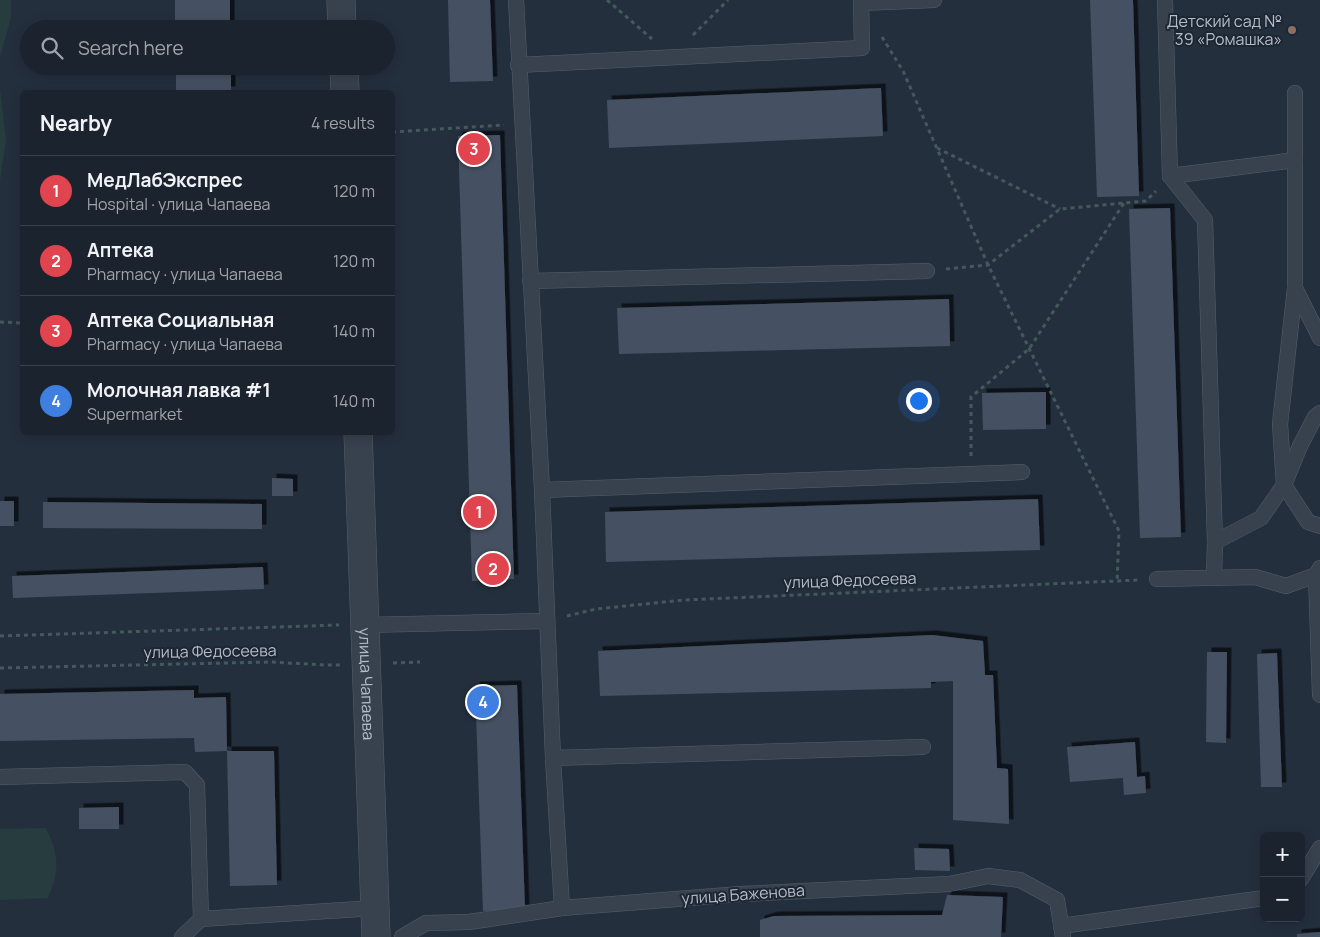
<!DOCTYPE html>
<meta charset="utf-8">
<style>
:root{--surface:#1b232e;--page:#282f3a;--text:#f1f3f6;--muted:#a0a4aa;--line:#39404a;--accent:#0b8043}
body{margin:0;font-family:Manrope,sans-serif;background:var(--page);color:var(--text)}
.controls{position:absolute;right:15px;bottom:15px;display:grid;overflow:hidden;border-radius:8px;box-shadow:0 2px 12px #0003}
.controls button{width:45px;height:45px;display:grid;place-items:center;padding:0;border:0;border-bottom:1px solid var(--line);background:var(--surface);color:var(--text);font:25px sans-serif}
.you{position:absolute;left:918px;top:400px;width:18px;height:18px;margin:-12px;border:4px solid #fff;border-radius:50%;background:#1a73e8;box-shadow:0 0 0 8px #1a73e833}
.badge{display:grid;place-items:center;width:32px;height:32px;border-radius:50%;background:var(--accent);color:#fff;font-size:16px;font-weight:700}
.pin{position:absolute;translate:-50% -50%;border:2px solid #fff;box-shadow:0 1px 5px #0006}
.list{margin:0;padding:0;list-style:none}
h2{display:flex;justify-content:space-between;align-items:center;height:65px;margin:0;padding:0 20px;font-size:21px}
h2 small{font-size:16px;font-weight:400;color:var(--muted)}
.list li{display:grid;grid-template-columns:32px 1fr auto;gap:15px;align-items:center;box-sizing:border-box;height:70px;padding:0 20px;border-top:1px solid var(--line)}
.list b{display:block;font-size:19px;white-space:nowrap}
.list p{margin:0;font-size:16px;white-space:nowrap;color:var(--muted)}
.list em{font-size:16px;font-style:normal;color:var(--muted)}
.icon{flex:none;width:28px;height:28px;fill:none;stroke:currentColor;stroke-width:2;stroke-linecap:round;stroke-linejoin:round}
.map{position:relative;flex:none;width:1320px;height:937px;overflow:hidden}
.search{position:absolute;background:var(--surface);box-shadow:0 2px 12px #0003;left:20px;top:20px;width:375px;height:55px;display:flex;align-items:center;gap:12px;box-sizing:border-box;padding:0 18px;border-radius:28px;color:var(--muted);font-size:19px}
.panel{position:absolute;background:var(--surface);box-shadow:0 2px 12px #0003;left:20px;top:90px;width:375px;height:345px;border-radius:8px}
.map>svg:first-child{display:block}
.green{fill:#263c3f}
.building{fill:#455162;filter:url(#shadow)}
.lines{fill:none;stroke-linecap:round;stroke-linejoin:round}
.service-casing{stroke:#565f6c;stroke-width:16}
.tertiary-casing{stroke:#565f6c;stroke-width:29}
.path{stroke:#44595c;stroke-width:3;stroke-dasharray:4 4;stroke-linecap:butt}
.service{stroke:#38414e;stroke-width:15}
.tertiary{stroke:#38414e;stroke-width:28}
.education-dot{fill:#8d6e63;stroke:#1d2633;stroke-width:2}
.labels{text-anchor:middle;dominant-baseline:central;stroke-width:4;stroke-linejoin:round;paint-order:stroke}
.poi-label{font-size:16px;fill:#b4bcc9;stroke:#1d2633;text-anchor:end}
.street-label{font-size:16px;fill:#b4bcc9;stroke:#1d2633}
</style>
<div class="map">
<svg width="1320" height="937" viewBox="0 0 1320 937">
<defs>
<filter id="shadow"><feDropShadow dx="4.5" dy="-4.5" stdDeviation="0" flood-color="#0009"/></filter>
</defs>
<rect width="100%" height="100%" fill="#242f3e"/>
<g class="green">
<polygon points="0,0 11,0 11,18 0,57"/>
<polygon points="0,89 6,140 0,181"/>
<path d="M46,828c13,27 14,42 2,70l-48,2v-71z"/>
</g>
<g class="building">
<rect x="175" y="0" width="55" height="29"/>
<polygon points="448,0 490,0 493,81 450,82"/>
<polygon points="1090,0 1133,0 1139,196 1097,197"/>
<rect x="176" y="66" width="55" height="25"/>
<polygon points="881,88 883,136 609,148 607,100"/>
<polygon points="500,135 514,579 472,581 458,136"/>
<polygon points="1170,208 1181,537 1140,538 1129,209"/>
<polygon points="949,299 950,346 619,354 617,308"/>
<polygon points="1046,392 1046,429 983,430 982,393"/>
<polygon points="272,478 293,479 293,496 272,496"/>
<polygon points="1038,499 1040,550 606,562 605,512"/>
<rect x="0" y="501" width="14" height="25"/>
<polygon points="43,502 262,504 262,529 43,528"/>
<polygon points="263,567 264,589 13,598 12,576"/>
<polygon points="932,635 983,641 985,675 993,675 997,768 1008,769 1009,824 953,820 953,681 931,682 931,688 600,696 598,651"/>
<polygon points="1207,652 1227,652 1226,743 1206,742"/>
<polygon points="1277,653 1282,787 1261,787 1257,654"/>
<polygon points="517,685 525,909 483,911 475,686"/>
<polygon points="194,690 194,698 226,697 227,751 195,752 194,738 0,741 0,694"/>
<polygon points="1135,742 1137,777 1145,776 1146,793 1124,795 1123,778 1070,782 1067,747"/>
<polygon points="227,751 274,751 277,885 230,886"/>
<polygon points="119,807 119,829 79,829 79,808"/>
<polygon points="914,848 949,849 950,871 915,870"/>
<polygon points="947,895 1003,897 1001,937 760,937 760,920 774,916 942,915"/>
<polygon points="1320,932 1320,937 1297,937 1297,934"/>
</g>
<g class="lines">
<g class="service-casing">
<g id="service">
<polyline points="516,0 542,490 553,758 562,908"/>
<polyline points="1165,0 1170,176 1205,220 1215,542 1214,578"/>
<polyline points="518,65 862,48 861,3 934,0"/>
<polyline points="1295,93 1295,288 1280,424 1284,485 1308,522 1320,526"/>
<polyline points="1170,176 1295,160"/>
<polyline points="530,281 927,271"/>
<polyline points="1295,288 1320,338"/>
<polyline points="542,490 1022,472"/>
<polyline points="1215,542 1261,518 1284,485 1300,446 1315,417 1320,413"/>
<polyline points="1316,575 1320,695"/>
<polyline points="1157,579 1255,577 1286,586 1316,575 1320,568"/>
<polyline points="365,625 546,621"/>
<polyline points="553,758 923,747"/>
<polyline points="0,777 185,772 197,785 201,919"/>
<polyline points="1301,879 1320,848"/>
<polyline points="1061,926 1264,898"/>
<polyline points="182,937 201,919 375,908"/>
<polyline points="402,937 426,923 469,922 562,908 741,894 949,884 988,876 1020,880 1057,900 1063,937"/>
</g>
</g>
<g class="tertiary-casing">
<g id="tertiary">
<polyline points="341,0 342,29"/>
<polyline points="344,66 345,92"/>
<path id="s1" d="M358,432l18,505"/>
</g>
</g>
<g class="path">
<polyline points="607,0 652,39"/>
<polyline points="693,35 728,0"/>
<polyline points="882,37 903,71 988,265 1119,531 1117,582"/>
<polyline points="392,132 504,125"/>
<polyline points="937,148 1060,209"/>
<polyline points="946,269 988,265 1060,209 1146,201 1156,191"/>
<polyline points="0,322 22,323"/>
<polyline points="971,456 971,397 1029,349 1124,203"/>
<polyline points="567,616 596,609 684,600 1139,580"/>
<polyline points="0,636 339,625"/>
<polyline points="393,663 420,662"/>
<polyline points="0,668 271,662 326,665 341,665"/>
</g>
<use href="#service" class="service"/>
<use href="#tertiary" class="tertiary"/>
</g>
<circle class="education-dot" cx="1292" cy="30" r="5"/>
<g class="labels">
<g class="poi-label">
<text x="1282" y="21">Детский сад №<tspan x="1282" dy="18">39 «Ромашка»</tspan></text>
</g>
<g class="street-label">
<text transform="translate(850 580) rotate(-2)">улица Федосеева</text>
<text transform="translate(210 651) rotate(-1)">улица Федосеева</text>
<text stroke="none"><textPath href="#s1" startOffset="252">улица Чапаева</textPath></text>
<text transform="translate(743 894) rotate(-4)">улица Баженова</text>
</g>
</g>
</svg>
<div class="controls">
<button>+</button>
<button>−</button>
</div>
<div class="you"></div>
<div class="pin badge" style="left:479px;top:512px;background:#e0444e">1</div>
<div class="pin badge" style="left:493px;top:569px;background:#e0444e">2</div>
<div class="pin badge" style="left:474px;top:149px;background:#e0444e">3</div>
<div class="pin badge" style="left:483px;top:702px;background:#3f7fe0">4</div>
<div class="search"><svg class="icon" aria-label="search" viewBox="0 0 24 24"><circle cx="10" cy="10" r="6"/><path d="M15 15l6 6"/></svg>Search here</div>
<section class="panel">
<h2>Nearby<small>4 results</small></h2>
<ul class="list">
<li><span class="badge" style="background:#e0444e">1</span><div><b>МедЛабЭкспрес</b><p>Hospital · улица Чапаева</p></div><em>120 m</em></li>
<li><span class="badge" style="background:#e0444e">2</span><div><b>Аптека</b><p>Pharmacy · улица Чапаева</p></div><em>120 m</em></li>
<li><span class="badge" style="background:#e0444e">3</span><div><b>Аптека Социальная</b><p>Pharmacy · улица Чапаева</p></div><em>140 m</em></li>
<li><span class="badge" style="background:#3f7fe0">4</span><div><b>Молочная лавка #1</b><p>Supermarket</p></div><em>140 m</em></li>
</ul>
</section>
</div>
